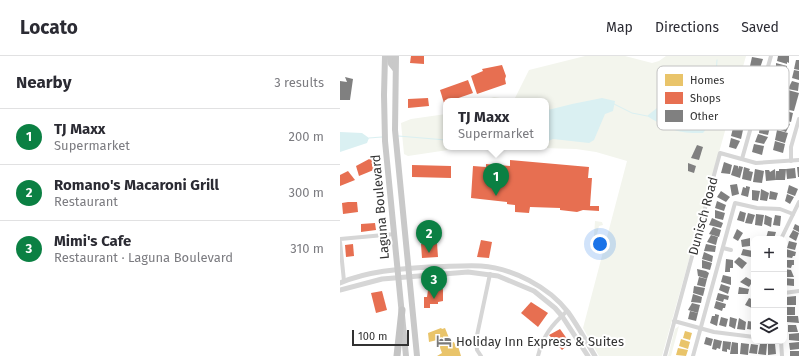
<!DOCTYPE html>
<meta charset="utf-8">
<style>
:root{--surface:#fff;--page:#f7f7f7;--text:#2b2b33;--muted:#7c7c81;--line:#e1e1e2;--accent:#0b8043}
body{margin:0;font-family:"Fira Sans",sans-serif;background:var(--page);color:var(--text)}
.controls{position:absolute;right:12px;bottom:12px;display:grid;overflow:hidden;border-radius:8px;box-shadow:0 4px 16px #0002}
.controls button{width:36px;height:36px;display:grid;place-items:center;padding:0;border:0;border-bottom:1px solid var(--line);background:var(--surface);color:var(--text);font:20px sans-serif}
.scale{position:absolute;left:12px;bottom:10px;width:57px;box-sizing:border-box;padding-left:4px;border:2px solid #323232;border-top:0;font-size:11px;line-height:14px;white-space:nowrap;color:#323232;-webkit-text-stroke:3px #fff;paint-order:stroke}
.you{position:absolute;left:260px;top:188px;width:14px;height:14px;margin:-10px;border:3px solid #fff;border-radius:50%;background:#1a73e8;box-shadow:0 0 0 6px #1a73e833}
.badge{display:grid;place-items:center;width:26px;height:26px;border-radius:50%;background:var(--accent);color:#fff;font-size:13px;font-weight:700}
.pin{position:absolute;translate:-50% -33px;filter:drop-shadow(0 1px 2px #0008)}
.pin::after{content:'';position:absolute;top:21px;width:14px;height:12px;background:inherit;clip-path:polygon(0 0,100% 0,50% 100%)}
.popup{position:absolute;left:103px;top:42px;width:106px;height:52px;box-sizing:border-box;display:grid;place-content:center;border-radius:8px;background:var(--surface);filter:drop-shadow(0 1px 3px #0005);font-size:13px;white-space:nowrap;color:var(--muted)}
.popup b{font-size:15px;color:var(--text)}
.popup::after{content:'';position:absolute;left:50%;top:100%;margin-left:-8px;border:8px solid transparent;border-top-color:var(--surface)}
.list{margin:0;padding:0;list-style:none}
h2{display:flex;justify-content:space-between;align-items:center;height:52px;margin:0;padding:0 16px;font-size:17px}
h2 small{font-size:13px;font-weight:400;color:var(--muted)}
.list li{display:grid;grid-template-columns:26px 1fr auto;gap:12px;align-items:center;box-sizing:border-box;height:56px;padding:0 16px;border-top:1px solid var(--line)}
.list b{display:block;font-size:15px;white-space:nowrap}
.list p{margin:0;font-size:13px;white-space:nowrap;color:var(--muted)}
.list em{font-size:13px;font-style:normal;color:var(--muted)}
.icon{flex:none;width:22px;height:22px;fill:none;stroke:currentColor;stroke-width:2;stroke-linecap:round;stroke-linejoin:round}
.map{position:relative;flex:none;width:459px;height:300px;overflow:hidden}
header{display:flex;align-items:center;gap:24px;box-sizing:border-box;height:56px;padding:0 20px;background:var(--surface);border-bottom:1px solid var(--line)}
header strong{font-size:19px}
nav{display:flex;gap:22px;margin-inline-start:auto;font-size:14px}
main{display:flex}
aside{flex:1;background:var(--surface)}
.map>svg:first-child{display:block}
.green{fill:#f3f5ed}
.water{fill:#daf0f2}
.homes{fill:#e9c46a}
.shops{fill:#e76f51}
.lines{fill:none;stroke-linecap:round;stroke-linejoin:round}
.stream{stroke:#daf0f2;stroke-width:1}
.building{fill:#808080}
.minor{stroke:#d6d6d6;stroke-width:4}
.tertiary{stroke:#d6d6d6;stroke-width:5}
.primary{stroke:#c9c9c9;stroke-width:6}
.motorway{stroke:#c4c4c4;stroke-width:7}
.labels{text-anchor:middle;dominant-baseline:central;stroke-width:4;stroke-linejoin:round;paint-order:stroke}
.street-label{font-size:13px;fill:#323232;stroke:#fff}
.poi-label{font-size:13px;fill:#323232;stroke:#fff;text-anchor:start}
.key{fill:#fff;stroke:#c2c2c2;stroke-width:1}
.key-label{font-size:11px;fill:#323232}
</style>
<header>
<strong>Locato</strong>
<nav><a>Map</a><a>Directions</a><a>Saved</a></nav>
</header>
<main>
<aside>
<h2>Nearby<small>3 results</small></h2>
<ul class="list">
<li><span class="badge">1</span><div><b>TJ Maxx</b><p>Supermarket</p></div><em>200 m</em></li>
<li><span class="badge">2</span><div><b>Romano's Macaroni Grill</b><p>Restaurant</p></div><em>300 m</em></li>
<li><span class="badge">3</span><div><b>Mimi's Cafe</b><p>Restaurant · Laguna Boulevard</p></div><em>310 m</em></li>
</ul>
</aside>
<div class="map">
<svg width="459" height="300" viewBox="0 0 459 300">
<rect width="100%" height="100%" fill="#fff"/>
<g class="green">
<polygon points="245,0 285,0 312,7 319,5 326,0 406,0 322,300 259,300 243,272 287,105 256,96 236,93 169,91 206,91 206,45 142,45 154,41 174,44 189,14"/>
<polygon points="106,58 106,91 128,91 68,100 64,98 61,67 71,63"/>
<polygon points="255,165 262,166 263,169 259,170 253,195"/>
<polygon points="339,270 331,300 328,300 335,273"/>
</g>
<g class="water">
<path d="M359,37l10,2 8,15 -4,11 -10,12c-26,1 -34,-4 -56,-17l10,-8z"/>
<polygon points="262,42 275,45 273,55 265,58 254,84 249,87 213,83 206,86 206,56 208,54 232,48"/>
<polygon points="0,76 22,77 29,82 27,87 0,96"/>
</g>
<g class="homes">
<polygon points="101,272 102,273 105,272 111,287 114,286 116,291 118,290 121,300 97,300 102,297 97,284 89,286 88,277"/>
<polygon points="345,275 352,277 350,284 343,282"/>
<polygon points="341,283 350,286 348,293 339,290"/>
<polygon points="338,292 348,294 346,300 336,299"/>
</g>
<g class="shops">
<polygon points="71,0 84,0 84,8 70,7"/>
<polygon points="162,9 166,20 165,23 166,28 137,38 131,20 143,15 142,13"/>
<polygon points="128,24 133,37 104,47 100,34"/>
<polygon points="88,42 89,50 68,52 68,43"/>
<polygon points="31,102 36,113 19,120 16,110"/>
<polygon points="170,104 249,111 248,122 252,122 250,150 259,150 259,155 243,154 237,156 220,154 220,152 190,151 189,157 175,156 175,149 167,148 167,146 131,142 133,110 146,111 146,108 170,110"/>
<polygon points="72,109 111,110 111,122 72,121"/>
<polygon points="8,115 15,124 0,130 0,119"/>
<polygon points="8,146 17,146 18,156 3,158 2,147"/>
<polygon points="21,168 35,167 36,174 21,176"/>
<polygon points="141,184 152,186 149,202 137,201"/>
<polygon points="92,186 92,188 97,187 98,201 82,202 81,188"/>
<polygon points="13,188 14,200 6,201 5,189"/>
<polygon points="103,233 103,245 98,246 98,248 90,248 90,252 84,252 84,241 87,241 88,234"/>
<polygon points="42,235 47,254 36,257 31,237"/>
<polygon points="191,246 208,257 198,271 181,257"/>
<polygon points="220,273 230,287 222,294 209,279"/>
</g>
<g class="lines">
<g class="stream">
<polyline points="374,47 377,4"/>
<polyline points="274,48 292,57 307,60"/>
<polyline points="58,80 106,84"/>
<polyline points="29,82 42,81"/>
</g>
</g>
<g class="building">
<polygon points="438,0 449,0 449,7 447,6 447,8 437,5"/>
<polygon points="412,1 423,3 420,12 410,10"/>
<polygon points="456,4 459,4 459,14 454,13"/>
<polygon points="436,7 447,10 444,19 436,17"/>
<polygon points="409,10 418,13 417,23 406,20"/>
<polygon points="454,14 459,15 459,24 452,22"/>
<polygon points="433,17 444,20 442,29 431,26"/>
<polygon points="5,21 13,23 10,44 0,44 0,25 7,26"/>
<polygon points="407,21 417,23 415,32 404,29"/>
<polygon points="452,25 459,27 458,35 448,33"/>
<polygon points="431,27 443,31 441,39 428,35"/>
<polygon points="403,31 413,33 412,42 403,40"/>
<polygon points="448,34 459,37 454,55 444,53"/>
<polygon points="428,37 438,40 436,49 426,46"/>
<polygon points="401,41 412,44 409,53 399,50"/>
<polygon points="425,48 436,50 434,59 425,57"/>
<polygon points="398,51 406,53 406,63 395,60"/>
<polygon points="443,54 453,57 451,66 440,63"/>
<polygon points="422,57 433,60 430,69 420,66 421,63 424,63 424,62 421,61"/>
<polygon points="396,62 406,64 404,73 391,70"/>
<polygon points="440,64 450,68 446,76 437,73"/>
<polygon points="420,68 430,71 428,79 419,77"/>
<polygon points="393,72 403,74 401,83 391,80"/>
<polygon points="437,74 448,77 445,87 435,84"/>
<polygon points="418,78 428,81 424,88 415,86"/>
<polygon points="391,82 400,85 396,93 389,91"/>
<polygon points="435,85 445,88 443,97 433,94"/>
<polygon points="414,88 424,90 422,99 412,96"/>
<polygon points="357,89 363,91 359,104 351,102"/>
<polygon points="384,106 392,109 390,118 381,117"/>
<polygon points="348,107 356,110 354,117 348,115"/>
<polygon points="394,109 398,110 399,113 399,110 403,111 400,122 391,119"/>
<polygon points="404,111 410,113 409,115 413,116 411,125 402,123"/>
<polygon points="457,111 459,111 459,121 458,121"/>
<polygon points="455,112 456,122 447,123 446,113"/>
<polygon points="415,113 424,115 422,127 413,126"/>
<polygon points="435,113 436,124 426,125 425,114 429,114 430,116"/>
<polygon points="439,113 446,113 445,124 436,124 436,115 439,115"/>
<polygon points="397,128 399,138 392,140 390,129"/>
<polygon points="449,129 458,133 455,140 447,137"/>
<polygon points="406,130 410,131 408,141 401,139 403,131 406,132"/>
<polygon points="421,133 429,137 427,145 420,144"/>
<polygon points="412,134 420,135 418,145 412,144"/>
<polygon points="381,135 390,141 386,146 377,141"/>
<polygon points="430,135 438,137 436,144 429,143"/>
<polygon points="447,138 454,141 450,148 445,145"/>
<polygon points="377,145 386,149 384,155 375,152"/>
<polygon points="375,154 385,157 383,164 375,162"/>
<polygon points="400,155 406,157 404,166 397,164"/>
<polygon points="408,157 415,159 412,168 405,167"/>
<polygon points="416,158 424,159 422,170 415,169"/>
<polygon points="425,159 432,162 431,171 424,168"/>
<polygon points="435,159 441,160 440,170 433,169"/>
<polygon points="372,162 383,167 381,172 369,169"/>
<polygon points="455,168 459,170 459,176 453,173"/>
<polygon points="373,171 381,174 379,181 369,178"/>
<polygon points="397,173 403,177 398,185 393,182"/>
<polygon points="453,174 459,177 456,185 449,181"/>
<polygon points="428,175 436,176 434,183 426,182"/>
<polygon points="371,179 378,181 376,189 367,186"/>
<polygon points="410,182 410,190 402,191 401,184"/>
<polygon points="449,185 457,187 455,194 447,192"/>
<polygon points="366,188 376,190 375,196 364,195"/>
<polygon points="403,193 413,195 411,201 401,199"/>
<polygon points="446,193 456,196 455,200 453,200 452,202 445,201"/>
<polygon points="364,196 373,200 372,206 362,203"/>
<polygon points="399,201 407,207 402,213 394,206"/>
<polygon points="386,203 393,204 393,212 390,212 390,216 385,216"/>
<polygon points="362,204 372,207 370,214 362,212"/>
<polygon points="444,204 454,204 454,209 452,209 451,212 444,211"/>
<polygon points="357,213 366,215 369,217 367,223 358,220"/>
<polygon points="444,213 451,214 454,221 444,221"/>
<polygon points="383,219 391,221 391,229 381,226"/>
<polygon points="359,221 367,223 365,231 357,229"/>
<polygon points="406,221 413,225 409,231 400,226"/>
<polygon points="444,222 454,223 454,230 444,229"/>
<polygon points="381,228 390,231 388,238 379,234"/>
<polygon points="354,230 365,232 363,240 353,237"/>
<polygon points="399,231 409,233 408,238 398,238"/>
<polygon points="378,237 389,240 388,244 384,243 383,246 376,244"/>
<polygon points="353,238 362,241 361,247 351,246"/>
<polygon points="456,240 456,249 446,249 446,241"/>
<polygon points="409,242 414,244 412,252 405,249"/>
<polygon points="376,245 386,248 385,252 383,252 382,255 374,252"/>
<polygon points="352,247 360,249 358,257 348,254"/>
<rect x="447" y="251" width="8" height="8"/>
<polygon points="350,255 358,257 356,265 348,263"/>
<polygon points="375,258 379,259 377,270 370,267 372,260 375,260"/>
<polygon points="447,260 458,260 459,267 447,266"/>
<polygon points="381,261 388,263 386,271 379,269"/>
<polygon points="390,261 397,263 395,273 389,270"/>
<polygon points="399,262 406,266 405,274 397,273"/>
<polygon points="408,265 414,266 414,274 407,273"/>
<polygon points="448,269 456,269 458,276 448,276"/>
<polygon points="459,277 459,285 449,284 449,278"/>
<polygon points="366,281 373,283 371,290 364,288"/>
<polygon points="374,283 382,285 380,293 377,292 376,294 372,293"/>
<polygon points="383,285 391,286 390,294 387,293 387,296 382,295"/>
<polygon points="392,286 398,287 398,298 390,298"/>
<polygon points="459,286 459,293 450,294 449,287"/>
<polygon points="401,287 409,288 408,299 400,298"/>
<polygon points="411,288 418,289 417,298 409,297"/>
<polygon points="420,288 427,288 426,299 418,298"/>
<polygon points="428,288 435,288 436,298 428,299"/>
<rect x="450" y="295" width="9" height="5"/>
</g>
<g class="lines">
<g class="minor">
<polyline points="402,103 431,0"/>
<polyline points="451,105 451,91 459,63"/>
<polyline points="0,183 55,178"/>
<polyline points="441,183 459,146"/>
<polyline points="0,186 4,225"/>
<polyline points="383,192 391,194"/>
<polyline points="444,237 459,235"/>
<polyline points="334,265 374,276 414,281"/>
<polyline points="441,285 442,300"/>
<polyline points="141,300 137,294 136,284 150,218"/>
<path d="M198,300c5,-21 14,-31 29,-45"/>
<polyline points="325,300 380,97 416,107 459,104"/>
<polyline points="353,300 395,147 417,152 440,153 453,158"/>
</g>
<g class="tertiary">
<path d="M0,227c28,-12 59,-14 89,-16 17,0 35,-2 52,-1 31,2 68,21 87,46 10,14 18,29 27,44"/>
<polyline points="0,234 42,223 128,216 158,220 194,235 215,252 222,260 248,300"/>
</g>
<g class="primary">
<polyline points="45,0 44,39 45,85 66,300"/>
<polyline points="50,0 51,8 55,13"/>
<polyline points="56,0 55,74 77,300"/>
</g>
<polyline class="motorway" points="57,300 62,254"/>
</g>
<defs>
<g id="hotel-bare" transform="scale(1.2)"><path d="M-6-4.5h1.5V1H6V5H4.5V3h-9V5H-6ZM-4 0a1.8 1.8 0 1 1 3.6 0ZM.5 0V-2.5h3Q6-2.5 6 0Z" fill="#7a7a7a" stroke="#fff" stroke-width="2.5" paint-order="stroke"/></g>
</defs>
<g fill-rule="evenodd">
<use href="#hotel-bare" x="104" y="285"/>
</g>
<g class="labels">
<g class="street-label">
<text transform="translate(40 151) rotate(-95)">Laguna Boulevard</text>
<text transform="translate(363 160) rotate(-75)">Dunisch Road</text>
</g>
<g class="poi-label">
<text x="116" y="285">Holiday Inn Express &amp; Suites</text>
</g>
</g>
<rect x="317" y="10" width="132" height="64" rx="6" class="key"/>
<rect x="325" y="18" width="18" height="12" fill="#e9c46a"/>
<rect x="325" y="36" width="18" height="12" fill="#e76f51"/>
<rect x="325" y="54" width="18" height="12" fill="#808080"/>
<g class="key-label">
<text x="350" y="28">Homes</text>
<text x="350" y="46">Shops</text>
<text x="350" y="64">Other</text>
</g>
</svg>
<div class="controls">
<button>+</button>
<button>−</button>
<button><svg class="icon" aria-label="layers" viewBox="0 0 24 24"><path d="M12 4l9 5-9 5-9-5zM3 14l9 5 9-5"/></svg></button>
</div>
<div class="scale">100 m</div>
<div class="you"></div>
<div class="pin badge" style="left:156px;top:140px">1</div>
<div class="popup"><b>TJ Maxx</b>Supermarket</div>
<div class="pin badge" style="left:89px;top:197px">2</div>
<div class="pin badge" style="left:94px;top:243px">3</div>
</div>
</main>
